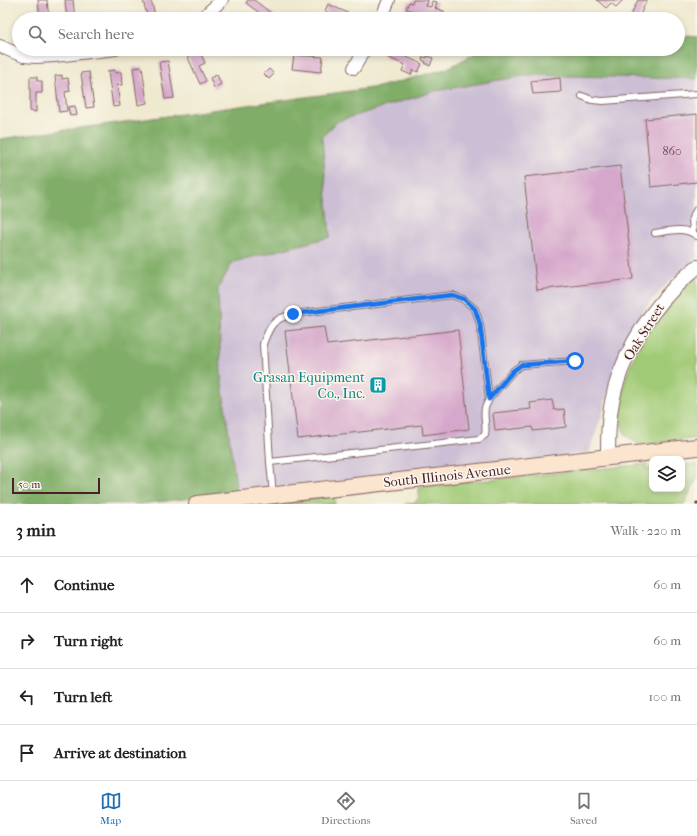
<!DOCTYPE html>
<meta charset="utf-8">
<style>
:root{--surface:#fff;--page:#f2f2f2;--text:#202124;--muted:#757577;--line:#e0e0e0;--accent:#1f6fb2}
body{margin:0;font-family:"IM FELL French Canon",serif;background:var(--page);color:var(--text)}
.controls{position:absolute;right:12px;bottom:12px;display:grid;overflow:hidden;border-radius:8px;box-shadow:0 2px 6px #0003}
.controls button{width:36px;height:36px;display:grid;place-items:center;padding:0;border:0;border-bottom:1px solid var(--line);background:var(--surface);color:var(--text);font:20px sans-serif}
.scale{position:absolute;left:12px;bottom:10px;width:88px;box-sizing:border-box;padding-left:4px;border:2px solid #4a1f2b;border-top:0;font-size:11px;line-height:14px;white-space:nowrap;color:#4a1f2b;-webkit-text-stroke:3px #fbf7ec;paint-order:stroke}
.stop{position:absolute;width:12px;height:12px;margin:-9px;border:3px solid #1a73e8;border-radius:50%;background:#fff}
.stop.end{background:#1a73e8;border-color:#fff;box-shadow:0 1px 4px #0008}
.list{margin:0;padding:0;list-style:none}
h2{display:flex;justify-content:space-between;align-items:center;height:52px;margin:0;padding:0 16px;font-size:17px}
h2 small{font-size:13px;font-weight:400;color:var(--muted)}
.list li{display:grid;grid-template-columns:26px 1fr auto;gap:12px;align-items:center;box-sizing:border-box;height:56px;padding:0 16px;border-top:1px solid var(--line)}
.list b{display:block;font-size:15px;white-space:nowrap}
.list em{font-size:13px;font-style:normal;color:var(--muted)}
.icon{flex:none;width:22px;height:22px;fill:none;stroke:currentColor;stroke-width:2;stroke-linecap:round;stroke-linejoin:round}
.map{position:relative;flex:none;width:697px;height:504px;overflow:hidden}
.search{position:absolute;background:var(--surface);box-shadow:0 2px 6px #0003;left:12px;right:12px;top:12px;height:44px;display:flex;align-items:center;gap:10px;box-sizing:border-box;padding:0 14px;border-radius:22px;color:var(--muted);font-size:15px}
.sheet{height:276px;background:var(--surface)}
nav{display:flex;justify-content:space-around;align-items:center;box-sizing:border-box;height:56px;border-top:1px solid var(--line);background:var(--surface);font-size:11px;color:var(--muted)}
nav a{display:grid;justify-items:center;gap:2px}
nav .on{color:var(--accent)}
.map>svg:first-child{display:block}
.industrial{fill:#ccbed4}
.green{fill:#a1ca76;stroke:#767450}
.forest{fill:#80ae67;stroke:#656649}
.building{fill:#d5a7cb}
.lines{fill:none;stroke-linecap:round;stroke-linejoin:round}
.service-casing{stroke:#846664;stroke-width:8}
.minor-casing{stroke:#846664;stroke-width:14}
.tertiary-casing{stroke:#846664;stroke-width:16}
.secondary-casing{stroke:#846664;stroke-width:18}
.service{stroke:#fff;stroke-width:6}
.minor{stroke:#fff;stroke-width:12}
.tertiary{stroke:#fff;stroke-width:14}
.secondary{stroke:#fbe5cf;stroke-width:16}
.rail{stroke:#4a1f2b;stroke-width:3}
.route{stroke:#1a73e8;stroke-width:5}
.labels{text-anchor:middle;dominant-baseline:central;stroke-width:3;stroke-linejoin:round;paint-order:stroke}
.number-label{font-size:12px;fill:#6d4153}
.street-label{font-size:14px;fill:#4a1f2b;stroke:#fbf7ec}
.culture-label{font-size:14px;fill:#0d838f;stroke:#fbf7ec;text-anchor:end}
</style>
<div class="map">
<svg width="697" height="504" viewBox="0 0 697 504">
<rect width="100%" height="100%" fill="#fbf7ec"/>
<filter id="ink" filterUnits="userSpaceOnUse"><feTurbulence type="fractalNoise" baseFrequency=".025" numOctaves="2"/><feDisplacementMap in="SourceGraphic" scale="8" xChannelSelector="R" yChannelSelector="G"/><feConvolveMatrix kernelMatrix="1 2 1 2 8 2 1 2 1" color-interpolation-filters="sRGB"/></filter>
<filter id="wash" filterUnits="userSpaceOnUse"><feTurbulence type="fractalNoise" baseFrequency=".012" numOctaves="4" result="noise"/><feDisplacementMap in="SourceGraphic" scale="16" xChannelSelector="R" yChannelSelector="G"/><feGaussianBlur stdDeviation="0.9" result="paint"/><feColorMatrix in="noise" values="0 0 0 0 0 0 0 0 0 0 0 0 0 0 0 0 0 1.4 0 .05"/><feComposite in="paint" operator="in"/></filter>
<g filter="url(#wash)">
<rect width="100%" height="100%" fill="#efe9cf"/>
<polygon class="industrial" points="529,75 697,79 697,257 664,287 648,305 625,342 615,365 602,414 589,453 237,493 221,376 218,288 233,262 329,237 322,137 338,121 435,91"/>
<g class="green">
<path d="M697,276v162l-56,7c-5,-3 -12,-6 -15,-10 -5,-7 -5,-16 -5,-24 0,-51 39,-102 76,-135z"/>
<polygon points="647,464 645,469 652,468 652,489 682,489 682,465 697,464 697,478 684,504 405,504 416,502 419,497 419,487"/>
<polygon points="334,496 335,504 258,504"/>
</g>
<polygon class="forest" points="678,35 697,37 697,79 529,75 435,91 338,121 322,137 330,237 233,262 218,288 221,376 237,493 141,504 0,504 0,139 379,87 446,69 483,49 678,49"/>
<g id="blocks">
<g class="building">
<polygon points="38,0 47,0 49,19 40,19"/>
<polygon points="65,0 73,0 75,19 67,19"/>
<polygon points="143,0 151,0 156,19 148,19"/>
<polygon points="248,0 254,0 279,19 268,19 246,3"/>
<polygon points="413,0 428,0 426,6 431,7 432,1 437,2 435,8 444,11 442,19 406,9 409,2 412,3"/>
<polygon points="597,0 623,0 616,7 611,3 606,8"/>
<polygon points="638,0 647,0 638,19 629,19"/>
<polygon points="328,4 361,19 343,19 325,11"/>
<polygon points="189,49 192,49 194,52 199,50 205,63 199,66 206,81 200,84 185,51"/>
<polygon points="375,49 400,49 404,51 402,55 422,64 418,72 413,70 411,75 402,71 405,65 384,56 386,54"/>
<polygon points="294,55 323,57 321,72 292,69"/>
<polygon points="427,56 433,58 430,66 425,63 426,62 422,60 423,57 427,58"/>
<polygon points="168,61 174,98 165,99 159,62"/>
<polygon points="142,67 147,103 138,105 133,68"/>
<polygon points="269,69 274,74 269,79 264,74"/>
<polygon points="115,70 115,73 121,72 122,85 117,85 120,106 113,107 108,71"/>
<polygon points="89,72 94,107 86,108 81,73"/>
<polygon points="62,75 62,79 68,78 70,91 65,92 67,111 59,112 55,76"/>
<polygon points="217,75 221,84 214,88 210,78"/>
<polygon points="30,77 37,77 37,81 42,81 42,93 36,93 36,112 30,111"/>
<polygon points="560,78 561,92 533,94 531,81"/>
<polygon points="75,106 77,115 70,116 68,107"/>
<polygon points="697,114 697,182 651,187 645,119"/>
<polygon points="620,166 633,279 537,290 524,177"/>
<polygon points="324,327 327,345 458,330 469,429 423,435 422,425 298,439 285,331"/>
<polygon points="552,400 554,410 564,409 566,427 533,431 532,427 495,431 493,413 531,409 530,403"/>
</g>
</g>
</g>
<g filter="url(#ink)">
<use href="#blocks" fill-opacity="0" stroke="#846664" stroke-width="1"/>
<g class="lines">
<g class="service-casing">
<g id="service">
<polyline points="582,96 592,100 603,101 697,94"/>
<path d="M655,233c15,-2 29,-7 42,3"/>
<polyline points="693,233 692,218 697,209"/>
<path d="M489,399l-9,-75 -5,-15 -12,-10 -11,-4 -159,19c-20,5 -23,11 -30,30l7,118 209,-23 6,-4c2,-9 -2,-18 0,-27 1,-3 3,-6 4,-9l24,-28 8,-6 54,-4"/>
<polyline points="270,462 273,495"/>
</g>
</g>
<g class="minor-casing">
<g id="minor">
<polyline points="201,19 222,0"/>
<polyline points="381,19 389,0"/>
<polyline points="0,46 13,52 24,56 36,57 54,56 116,49"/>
<polyline points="354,68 365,49"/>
</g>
</g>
<g class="tertiary-casing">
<path id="tertiary" d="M608,458c0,-19 0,-37 4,-56 8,-42 32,-83 62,-114 7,-8 15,-14 23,-21"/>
</g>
<g class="secondary-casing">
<polyline id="secondary" points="197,504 697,447"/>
</g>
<use href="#service" class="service"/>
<use href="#minor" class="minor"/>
<use href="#tertiary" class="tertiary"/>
<use href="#secondary" class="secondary"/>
<polyline class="rail" points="697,504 697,503"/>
</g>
</g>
<g class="lines" filter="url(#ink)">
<polyline class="route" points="293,314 452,295 464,299 475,309 480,324 489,399 513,371 521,365 575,361"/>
</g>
<defs>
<g id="building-square" transform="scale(0.9)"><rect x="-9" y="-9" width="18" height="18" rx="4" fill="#0f9aa8" stroke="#fbf7ec"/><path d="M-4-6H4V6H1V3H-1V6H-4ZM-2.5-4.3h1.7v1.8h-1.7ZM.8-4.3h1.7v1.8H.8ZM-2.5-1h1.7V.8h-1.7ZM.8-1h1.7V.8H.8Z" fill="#fff"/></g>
</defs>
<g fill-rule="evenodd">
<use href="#building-square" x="378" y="385"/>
</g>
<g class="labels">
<g class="number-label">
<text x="672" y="151">860</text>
</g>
<g class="street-label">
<text transform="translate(644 332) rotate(-58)">Oak Street</text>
<text transform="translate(447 476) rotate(-6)">South Illinois Avenue</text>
</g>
<g class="culture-label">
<text x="365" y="377">Grasan Equipment<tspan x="365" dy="16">Co., Inc.</tspan></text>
</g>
</g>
</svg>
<div class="controls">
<button><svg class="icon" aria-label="layers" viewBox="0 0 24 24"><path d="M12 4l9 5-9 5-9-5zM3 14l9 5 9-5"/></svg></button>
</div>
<div class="scale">50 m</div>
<div class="stop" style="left:575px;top:361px"></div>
<div class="stop end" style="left:293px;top:314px"></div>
<div class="search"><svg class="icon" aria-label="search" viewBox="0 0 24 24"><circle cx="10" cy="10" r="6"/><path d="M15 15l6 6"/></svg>Search here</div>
</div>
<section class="sheet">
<h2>3 min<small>Walk · 220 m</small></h2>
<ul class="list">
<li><svg class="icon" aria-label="ahead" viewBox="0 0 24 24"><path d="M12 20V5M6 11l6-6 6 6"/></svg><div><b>Continue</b></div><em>60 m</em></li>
<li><svg class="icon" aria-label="right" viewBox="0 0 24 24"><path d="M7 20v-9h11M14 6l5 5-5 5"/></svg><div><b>Turn right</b></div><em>60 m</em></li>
<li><svg class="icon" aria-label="left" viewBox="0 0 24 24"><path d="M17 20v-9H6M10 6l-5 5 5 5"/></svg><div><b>Turn left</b></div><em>100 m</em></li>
<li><svg class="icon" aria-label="arrive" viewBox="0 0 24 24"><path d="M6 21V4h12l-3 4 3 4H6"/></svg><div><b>Arrive at destination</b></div></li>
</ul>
</section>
<nav>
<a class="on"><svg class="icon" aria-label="map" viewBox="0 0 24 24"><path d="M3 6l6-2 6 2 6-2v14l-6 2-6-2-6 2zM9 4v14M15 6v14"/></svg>Map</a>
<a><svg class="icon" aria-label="directions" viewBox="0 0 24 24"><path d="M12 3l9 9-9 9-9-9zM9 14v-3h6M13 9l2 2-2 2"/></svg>Directions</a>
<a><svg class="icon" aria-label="saved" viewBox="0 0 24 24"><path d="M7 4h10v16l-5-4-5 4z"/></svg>Saved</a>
</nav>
